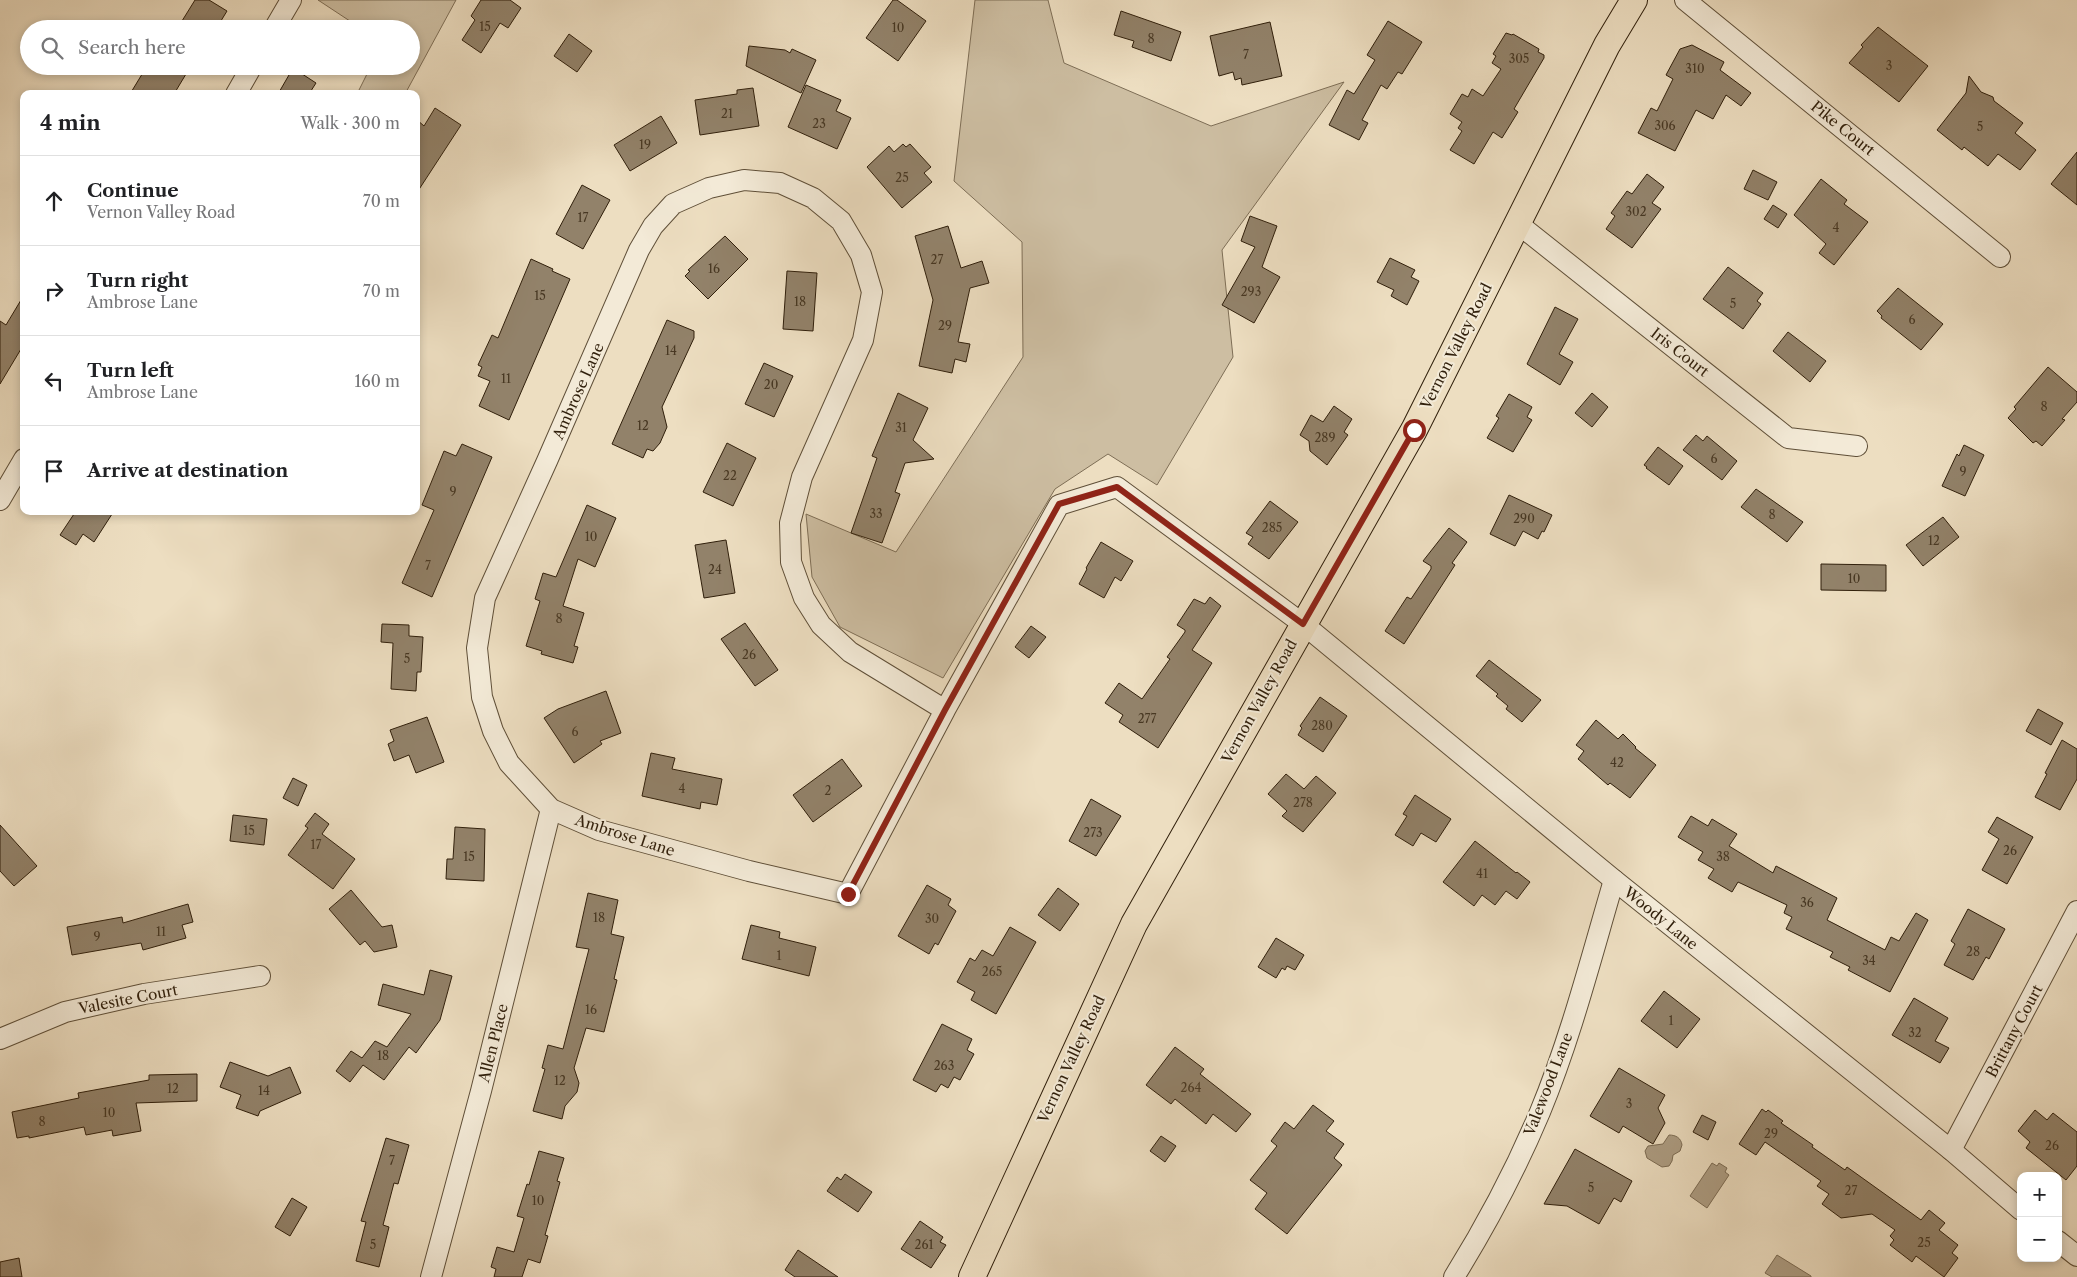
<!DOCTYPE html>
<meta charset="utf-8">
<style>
:root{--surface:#fff;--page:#f2f2f2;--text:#202124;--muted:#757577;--line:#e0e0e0}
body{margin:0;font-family:"Libre Caslon Text",serif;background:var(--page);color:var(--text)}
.controls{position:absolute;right:15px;bottom:15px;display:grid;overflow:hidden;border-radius:10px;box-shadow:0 2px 8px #0003}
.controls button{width:45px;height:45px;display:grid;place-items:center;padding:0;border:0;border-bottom:1px solid var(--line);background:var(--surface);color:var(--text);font:25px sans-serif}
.stop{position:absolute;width:15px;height:15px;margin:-11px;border:4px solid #8f2418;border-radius:50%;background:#fff}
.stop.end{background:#8f2418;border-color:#fff;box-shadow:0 1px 5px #0008}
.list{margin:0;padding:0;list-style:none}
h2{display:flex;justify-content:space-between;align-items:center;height:65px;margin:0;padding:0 20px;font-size:21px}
h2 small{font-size:16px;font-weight:400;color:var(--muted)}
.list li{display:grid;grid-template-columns:32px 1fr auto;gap:15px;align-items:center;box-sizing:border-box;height:90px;padding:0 20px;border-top:1px solid var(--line)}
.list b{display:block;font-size:19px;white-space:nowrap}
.list p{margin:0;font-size:16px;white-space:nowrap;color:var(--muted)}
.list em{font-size:16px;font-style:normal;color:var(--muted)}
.icon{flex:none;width:28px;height:28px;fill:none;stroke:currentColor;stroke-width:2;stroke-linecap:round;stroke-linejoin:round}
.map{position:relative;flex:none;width:2077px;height:1277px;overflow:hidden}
.search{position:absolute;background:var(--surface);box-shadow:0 2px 8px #0003;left:20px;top:20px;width:400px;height:55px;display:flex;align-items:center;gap:12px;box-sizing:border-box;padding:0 18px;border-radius:28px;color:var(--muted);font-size:19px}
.panel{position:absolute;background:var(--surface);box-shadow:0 2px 8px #0003;left:20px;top:90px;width:400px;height:425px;border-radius:10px}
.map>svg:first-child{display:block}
.green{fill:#cdbea2;stroke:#7e6e56}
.water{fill:#ad9d83;stroke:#7b6b53}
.building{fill:#92826a;stroke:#301f0b}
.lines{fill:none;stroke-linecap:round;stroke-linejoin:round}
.minor-casing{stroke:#5f4f38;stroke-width:22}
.major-casing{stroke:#301f0b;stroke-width:28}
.minor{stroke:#f3ead7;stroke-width:20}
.major{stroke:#eddec1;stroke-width:26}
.route{stroke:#8f2418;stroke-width:6}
.labels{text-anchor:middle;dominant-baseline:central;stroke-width:4;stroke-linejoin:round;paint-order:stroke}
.number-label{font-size:12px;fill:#483823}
.street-label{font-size:15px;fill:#301f0b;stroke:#f3ead7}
</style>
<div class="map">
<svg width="2077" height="1277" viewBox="0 0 2077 1277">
<rect width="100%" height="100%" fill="#eddec1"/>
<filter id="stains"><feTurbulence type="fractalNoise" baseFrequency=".004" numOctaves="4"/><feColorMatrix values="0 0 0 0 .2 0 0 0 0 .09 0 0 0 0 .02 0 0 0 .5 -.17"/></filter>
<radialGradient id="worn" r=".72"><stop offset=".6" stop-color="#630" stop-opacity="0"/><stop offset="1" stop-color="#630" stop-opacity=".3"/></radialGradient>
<g class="green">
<polygon points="318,0 456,0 405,94 357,94 371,66 411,66 411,29 362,29"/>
<polygon points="975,0 1048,0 1064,63 1211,126 1344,82 1222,250 1233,357 1157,485 1108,454 1055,489 943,678 840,627 812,577 806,514 896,552 1023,357 1022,242 954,181"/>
</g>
<g class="water">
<path d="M1669,1135c7,0 12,3 13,10l-2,6 -7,4 -1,6 -3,5 -7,1 -15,-9 -2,-7 3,-5 15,-2z"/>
<polygon points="1712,1163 1717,1166 1719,1163 1727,1168 1725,1172 1729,1175 1707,1208 1690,1196"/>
<polygon points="1777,1255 1811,1276 1811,1277 1772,1277 1765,1273"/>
</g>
<g class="building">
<polygon points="195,0 209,0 227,11 216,29 177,29"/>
<polygon points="481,0 510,0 521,8 508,28 500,23 481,53 462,40 475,20 471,16"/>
<polygon points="893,0 897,0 926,21 898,61 866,38"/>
<polygon points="1121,11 1181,32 1171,61 1132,47 1134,41 1114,35"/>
<polygon points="1388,21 1422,42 1402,74 1398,72 1387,89 1381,85 1362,120 1368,123 1359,140 1329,125 1347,90 1354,94 1375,60 1367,55"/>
<polygon points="1270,22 1282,76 1242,85 1241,78 1235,80 1233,72 1219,76 1210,36"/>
<polygon points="1878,27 1928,66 1899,102 1849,63 1863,47 1861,45"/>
<polygon points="1506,33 1512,35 1513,34 1539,49 1538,52 1544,55 1544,58 1514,109 1518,112 1502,138 1493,132 1474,164 1450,150 1462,131 1458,128 1462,122 1450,114 1462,94 1468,97 1472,89 1483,96 1501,69 1492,63 1496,56 1493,54"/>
<polygon points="569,34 592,51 577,72 554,56"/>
<polygon points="1692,45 1724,62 1720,70 1751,93 1741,106 1726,95 1713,119 1696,110 1675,151 1638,133 1651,108 1657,111 1673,79 1666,75 1680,49"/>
<polygon points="749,46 785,50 790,53 792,49 816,60 801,93 746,66"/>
<polygon points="147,66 174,66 186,74 174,94 130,94"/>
<polygon points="293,68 316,83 309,94 278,94"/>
<polygon points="1969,76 1981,92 1993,97 1994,101 2023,123 2015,133 2036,150 2020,170 1998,154 1988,166 1964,147 1962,150 1937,130 1966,93"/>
<polygon points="806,85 841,100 836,111 851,118 837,149 788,127"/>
<polygon points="753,88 759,126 700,135 695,100 737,94 737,90"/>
<polygon points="435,108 461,125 416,194 416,119 424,126"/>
<polygon points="661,116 677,143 630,171 614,145"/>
<polygon points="903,144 906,147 910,144 931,167 924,173 932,182 902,208 867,167 889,146 894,152"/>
<polygon points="2077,152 2077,205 2051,184"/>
<polygon points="1753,170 1777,182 1768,200 1744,189"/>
<polygon points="1647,174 1664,187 1652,203 1661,209 1632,248 1606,229 1615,216 1611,213 1627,191 1632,194"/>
<polygon points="1821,179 1847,200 1844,204 1868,222 1834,265 1819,253 1826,244 1794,215"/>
<polygon points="582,185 610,200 583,249 556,234"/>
<polygon points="1773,205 1787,214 1778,228 1764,219"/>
<polygon points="1250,216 1277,226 1262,267 1280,277 1254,323 1222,305 1255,247 1241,241"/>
<polygon points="948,226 961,268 982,261 989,283 970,288 958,342 970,344 966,362 955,359 952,373 919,366 933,300 915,236"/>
<polygon points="725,236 748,259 708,299 685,276 690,271 688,270"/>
<polygon points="1390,258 1415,270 1411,277 1419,281 1407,305 1391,296 1394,290 1377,282"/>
<polygon points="531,259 553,269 552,271 570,279 509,420 479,406 490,381 478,376 482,367 478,365 492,335 498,338"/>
<polygon points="1728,267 1763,293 1757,301 1761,304 1743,329 1703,299"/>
<polygon points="787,271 817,273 813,331 783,329"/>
<polygon points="1898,288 1943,324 1921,350 1881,318 1882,316 1877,311"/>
<polygon points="24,295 24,344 0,384 0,321 6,325"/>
<polygon points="1555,307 1578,319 1559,354 1573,362 1560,385 1527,364"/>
<polygon points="667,320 694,331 694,338 662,407 667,427 660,443 653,451 647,449 643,458 612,444"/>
<polygon points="1788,332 1826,361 1810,382 1773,351"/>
<polygon points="764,363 793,376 774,417 745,404"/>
<polygon points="2048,367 2077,392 2077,402 2062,419 2065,420 2042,446 2036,441 2033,443 2008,418 2016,409 2014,407"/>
<polygon points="898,393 928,408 913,440 934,459 905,463 895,492 900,494 882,543 851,533 877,458 872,456"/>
<polygon points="1592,393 1608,407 1592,427 1575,413"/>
<polygon points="1509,394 1532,407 1527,417 1532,420 1513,452 1487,438 1499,418 1496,416"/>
<polygon points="1334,406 1352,419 1344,432 1348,435 1327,465 1310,451 1309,441 1300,435 1311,415 1323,422"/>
<polygon points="1696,435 1703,441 1707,436 1737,461 1722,480 1683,450"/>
<polygon points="727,443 756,458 733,506 703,492"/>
<polygon points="462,444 492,457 432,597 402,583 434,510 422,505 444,451 456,456"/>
<polygon points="1964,445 1984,455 1965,496 1942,486 1957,454 1959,456"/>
<polygon points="1658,447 1683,466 1669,485 1646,468 1647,467 1644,465"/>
<polygon points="1756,489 1803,522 1787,542 1741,507"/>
<polygon points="1509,495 1552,515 1544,532 1542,531 1538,539 1523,531 1515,546 1490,534"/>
<polygon points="1270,501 1298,522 1269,559 1248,544 1253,537 1246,533"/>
<polygon points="587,505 616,518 595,567 578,559 563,606 584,613 574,646 578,647 573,663 541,654 542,651 526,646 540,601 535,599 543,573 556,577"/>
<polygon points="76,511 114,511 94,542 83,534 76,545 60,535"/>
<polygon points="1943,517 1959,537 1923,566 1906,545"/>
<polygon points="1449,528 1467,542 1452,563 1455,565 1404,644 1385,631 1407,597 1411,599 1431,569 1431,566 1423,561"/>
<polygon points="726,540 735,593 704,598 695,545"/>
<polygon points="1101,542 1133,561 1121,581 1115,577 1104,598 1079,584 1087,569 1086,568"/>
<polygon points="1821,564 1886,565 1886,591 1821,590"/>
<polygon points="1210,597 1221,606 1192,650 1212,663 1158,748 1119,722 1123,715 1105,703 1119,683 1142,699 1170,659 1167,657 1185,632 1185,630 1177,625 1194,599 1205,604"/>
<polygon points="745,623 778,670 755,686 721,639"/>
<polygon points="382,624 409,625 409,636 423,637 421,672 417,672 416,691 391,689 393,643 381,642"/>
<polygon points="1031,626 1046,637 1029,658 1015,647"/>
<polygon points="1489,660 1541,700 1522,722 1506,709 1508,706 1496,696 1498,694 1476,676"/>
<polygon points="606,691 621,733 600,741 602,744 574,763 544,718 558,709"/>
<polygon points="1320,697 1347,716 1323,752 1298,735 1302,728 1300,726"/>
<polygon points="2038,709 2063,723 2051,745 2026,731"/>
<polygon points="427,717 444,762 416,773 409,755 394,761 388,744 394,741 390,730"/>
<polygon points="1596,720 1618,739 1623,734 1636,747 1635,748 1656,765 1630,798 1610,783 1608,785 1578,759 1584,751 1576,745"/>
<polygon points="2062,740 2077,749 2077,779 2060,810 2035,797 2047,774 2045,773"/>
<polygon points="651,753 675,758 672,769 722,779 717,805 701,802 700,809 642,796"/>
<polygon points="842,759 862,786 813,822 793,795"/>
<polygon points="1286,774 1304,789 1316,776 1336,793 1303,832 1282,816 1287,811 1268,794"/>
<polygon points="293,778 307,785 298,806 283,798"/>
<polygon points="1415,795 1451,819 1436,842 1421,833 1413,846 1395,835 1407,816 1403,814"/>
<polygon points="1091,799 1121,816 1096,856 1069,841"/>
<polygon points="315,813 329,824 322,834 355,859 333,889 288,855 308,828 305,826"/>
<polygon points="233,815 267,819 264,845 230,841"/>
<polygon points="1691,816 1708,826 1712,819 1737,834 1729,846 1773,873 1776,866 1837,898 1827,920 1885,950 1891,937 1899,941 1916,913 1928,920 1890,992 1848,970 1850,967 1830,957 1833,952 1786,929 1792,917 1784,913 1787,905 1738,882 1732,892 1708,878 1714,869 1698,860 1703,852 1678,837"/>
<polygon points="1997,817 2033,837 2007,884 1982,870 1999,839 1988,832"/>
<polygon points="0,825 37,866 14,886 0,871"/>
<polygon points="455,827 485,829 484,881 446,879 447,859 453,859"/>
<polygon points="1475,841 1516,873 1517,872 1530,882 1517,899 1506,891 1495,905 1482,895 1474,906 1443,882"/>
<polygon points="927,885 951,899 948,905 956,911 938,945 935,943 929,954 898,936"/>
<polygon points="1058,888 1079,904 1060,931 1038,915"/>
<polygon points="351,890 382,927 392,925 397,947 374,952 365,941 360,945 329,909"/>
<polygon points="588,893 618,900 611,934 624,937 614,979 617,980 604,1032 586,1028 574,1068 579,1083 577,1092 565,1106 562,1119 533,1111 545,1069 542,1068 548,1045 563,1049 589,949 576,947"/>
<polygon points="188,904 193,922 182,925 186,938 143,950 141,943 72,955 67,927 122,917 123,923"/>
<polygon points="1968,909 2005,929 1989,959 1986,957 1973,980 1944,965 1955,944 1951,941"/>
<polygon points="751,925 780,932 779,938 816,947 809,976 742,959"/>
<polygon points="1010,927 1036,942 996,1014 971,1000 975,992 957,982 970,958 975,961 982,950 993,956"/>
<polygon points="1276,938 1304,955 1295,970 1287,966 1285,970 1282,968 1276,978 1258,967"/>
<polygon points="430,970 452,976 440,1020 416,1053 409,1047 384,1080 363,1065 350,1082 336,1071 351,1051 362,1058 375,1041 387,1047 411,1014 378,1005 383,984 424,995"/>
<polygon points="1664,991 1700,1019 1677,1048 1641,1021"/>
<polygon points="1914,998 1948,1018 1935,1041 1949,1048 1940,1063 1892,1035"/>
<polygon points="942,1024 972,1039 967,1050 974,1054 960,1080 954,1077 948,1088 941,1084 936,1092 913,1080"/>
<polygon points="1175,1047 1204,1069 1200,1074 1251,1114 1236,1132 1213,1114 1206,1124 1175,1099 1171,1104 1146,1085"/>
<polygon points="230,1062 268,1076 290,1067 301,1093 260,1111 258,1116 236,1108 241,1095 220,1087"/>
<polygon points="1619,1068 1665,1095 1658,1108 1665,1123 1653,1144 1623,1126 1619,1133 1590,1116"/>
<polygon points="197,1074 197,1101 136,1103 141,1131 113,1136 112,1130 86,1135 84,1127 29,1138 29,1136 17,1138 12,1112 79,1098 78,1093 149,1080 149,1075"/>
<polygon points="1313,1105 1334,1121 1326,1131 1344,1144 1334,1158 1342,1165 1287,1234 1255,1209 1267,1193 1250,1180 1277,1146 1271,1141 1285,1122 1294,1129"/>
<polygon points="1762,1109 1766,1112 1768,1110 1783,1121 1781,1123 1813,1145 1812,1147 1845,1170 1847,1167 1921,1220 1929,1210 1945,1223 1939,1230 1958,1245 1952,1253 1958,1258 1944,1277 1916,1256 1912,1262 1890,1245 1894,1240 1890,1236 1895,1230 1872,1214 1841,1218 1822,1204 1829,1194 1817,1186 1821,1181 1765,1142 1756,1155 1739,1144"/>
<polygon points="2035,1110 2047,1120 2053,1113 2077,1132 2077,1166 2066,1180 2026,1148 2030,1142 2018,1131"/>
<polygon points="1702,1115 1716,1122 1708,1140 1693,1132"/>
<polygon points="1161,1136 1176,1146 1165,1162 1150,1151"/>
<polygon points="386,1138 409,1145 398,1184 394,1183 383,1225 389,1227 379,1267 356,1261 366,1222 361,1221"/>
<polygon points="1575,1149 1632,1181 1621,1202 1614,1198 1599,1224 1567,1206 1544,1204"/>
<polygon points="539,1151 564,1158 557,1181 560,1182 545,1235 548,1236 540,1263 528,1259 522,1277 494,1277 496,1269 491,1267 497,1247 514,1252 524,1218 517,1216 527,1184 529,1185"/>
<polygon points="845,1174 872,1192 858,1212 827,1191 837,1177 841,1180"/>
<polygon points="292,1198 307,1207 290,1236 275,1227"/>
<polygon points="920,1221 943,1237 940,1242 946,1245 931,1268 901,1249"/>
<polygon points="798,1250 838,1277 795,1277 785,1270"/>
<polygon points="19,1258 22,1277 0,1277 0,1262"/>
</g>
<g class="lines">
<g class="minor-casing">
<g id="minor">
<polyline points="1685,0 2000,257"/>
<polyline points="274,29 291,0"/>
<polyline points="236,94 252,66"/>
<polyline points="1517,223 1788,438 1857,446"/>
<polyline points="0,500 24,459"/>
<polyline points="945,710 850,652 821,625 804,598 791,562 790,523 802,477 863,340 872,292 861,255 841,221 813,198 780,183 744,180 709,188 673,204 653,226 639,250 547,461 485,598 477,648 482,697 493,731 509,763 551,809 599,830 749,871 848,894 945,710 1059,505 1117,487 1303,624 1614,880 1951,1150 2021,1210"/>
<polyline points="0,1039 65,1012 144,994 260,976"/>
<polyline points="1951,1150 2077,911"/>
<polyline points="2058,1241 2077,1256"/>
<polyline points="431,1277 481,1091 551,809"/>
<path d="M1454,1277c33,-53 62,-108 86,-165 31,-75 51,-154 74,-232"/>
</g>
</g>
<g class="major-casing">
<polyline id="major" points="972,1277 1134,924 1414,430 1607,45 1634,0"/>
</g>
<use href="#minor" class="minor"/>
<use href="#major" class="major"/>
</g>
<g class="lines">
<polyline class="route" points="848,894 945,710 1059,504 1117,487 1303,624 1414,430"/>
</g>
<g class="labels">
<g class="number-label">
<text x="485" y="26">15</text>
<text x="898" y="27">10</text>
<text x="1151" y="38">8</text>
<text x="1246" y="54">7</text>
<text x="1519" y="58">305</text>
<text x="1889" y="65">3</text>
<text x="1695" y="68">310</text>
<text x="727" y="113">21</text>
<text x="819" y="123">23</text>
<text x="1665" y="125">306</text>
<text x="1980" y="126">5</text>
<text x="645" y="144">19</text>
<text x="902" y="177">25</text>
<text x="1636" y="211">302</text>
<text x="583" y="217">17</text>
<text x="1836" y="227">4</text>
<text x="937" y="259">27</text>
<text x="714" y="268">16</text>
<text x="1251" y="291">293</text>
<text x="540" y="295">15</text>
<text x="800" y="301">18</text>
<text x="1733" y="303">5</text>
<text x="1912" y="319">6</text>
<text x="945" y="325">29</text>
<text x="671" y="350">14</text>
<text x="506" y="378">11</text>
<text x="771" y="384">20</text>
<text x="2044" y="406">8</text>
<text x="643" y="425">12</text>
<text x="901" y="427">31</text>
<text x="1325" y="437">289</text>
<text x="1714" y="458">6</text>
<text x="1963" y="471">9</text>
<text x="730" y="475">22</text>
<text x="453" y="491">9</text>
<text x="876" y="513">33</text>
<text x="1772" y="514">8</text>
<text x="1524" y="518">290</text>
<text x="1272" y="527">285</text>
<text x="591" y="536">10</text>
<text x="1934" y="540">12</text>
<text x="428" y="565">7</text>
<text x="715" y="569">24</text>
<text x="1854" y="578">10</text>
<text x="559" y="618">8</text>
<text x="749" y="654">26</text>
<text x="407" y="658">5</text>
<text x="1147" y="718">277</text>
<text x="1322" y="725">280</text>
<text x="575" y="731">6</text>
<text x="1617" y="762">42</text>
<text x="682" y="788">4</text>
<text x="828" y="790">2</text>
<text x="1303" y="802">278</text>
<text x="249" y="830">15</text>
<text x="1093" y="832">273</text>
<text x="316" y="844">17</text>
<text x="2010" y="850">26</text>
<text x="469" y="856">15</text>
<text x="1723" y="856">38</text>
<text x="1482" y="873">41</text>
<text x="1807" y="902">36</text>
<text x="599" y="917">18</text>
<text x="932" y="918">30</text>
<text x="161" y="931">11</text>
<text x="97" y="936">9</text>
<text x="1973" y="951">28</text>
<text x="779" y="955">1</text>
<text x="1869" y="960">34</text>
<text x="992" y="971">265</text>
<text x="591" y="1009">16</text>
<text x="1671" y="1020">1</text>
<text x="1915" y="1032">32</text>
<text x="383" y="1055">18</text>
<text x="944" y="1065">263</text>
<text x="560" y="1080">12</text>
<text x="1191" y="1087">264</text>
<text x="173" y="1088">12</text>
<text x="264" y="1090">14</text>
<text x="1629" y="1103">3</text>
<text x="109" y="1112">10</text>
<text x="42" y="1121">8</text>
<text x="1771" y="1133">29</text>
<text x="2052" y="1145">26</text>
<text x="392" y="1160">7</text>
<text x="1591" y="1187">5</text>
<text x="1851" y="1190">27</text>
<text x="538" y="1200">10</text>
<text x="1924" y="1242">25</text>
<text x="373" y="1244">5</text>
<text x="924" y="1244">261</text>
</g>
<g class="street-label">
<text transform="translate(1843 128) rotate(39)">Pike Court</text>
<text transform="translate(1456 346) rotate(-63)">Vernon Valley Road</text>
<text transform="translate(1680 352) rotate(38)">Iris Court</text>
<text transform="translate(578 391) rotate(-66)">Ambrose Lane</text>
<text transform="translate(1259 701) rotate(-61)">Vernon Valley Road</text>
<text transform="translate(625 835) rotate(18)">Ambrose Lane</text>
<text transform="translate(1661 918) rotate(39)">Woody Lane</text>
<text transform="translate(128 999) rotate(-11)">Valesite Court</text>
<text transform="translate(2014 1031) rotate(-62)">Brittany Court</text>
<text transform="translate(493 1043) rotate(-76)">Allen Place</text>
<text transform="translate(1071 1059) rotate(-65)">Vernon Valley Road</text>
<text transform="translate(1548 1084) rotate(-69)">Valewood Lane</text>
</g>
</g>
<rect width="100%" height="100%" filter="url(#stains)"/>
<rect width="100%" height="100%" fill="url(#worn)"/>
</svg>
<div class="controls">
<button>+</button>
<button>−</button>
</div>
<div class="stop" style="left:1414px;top:430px"></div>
<div class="stop end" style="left:848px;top:894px"></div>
<div class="search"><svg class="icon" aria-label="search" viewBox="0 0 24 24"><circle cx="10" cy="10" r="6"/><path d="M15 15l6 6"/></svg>Search here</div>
<section class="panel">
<h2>4 min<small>Walk · 300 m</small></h2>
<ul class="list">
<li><svg class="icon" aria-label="ahead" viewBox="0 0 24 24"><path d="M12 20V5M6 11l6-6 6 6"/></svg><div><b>Continue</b><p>Vernon Valley Road</p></div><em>70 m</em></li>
<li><svg class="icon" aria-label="right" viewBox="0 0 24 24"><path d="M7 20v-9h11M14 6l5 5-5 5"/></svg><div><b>Turn right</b><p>Ambrose Lane</p></div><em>70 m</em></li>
<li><svg class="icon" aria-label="left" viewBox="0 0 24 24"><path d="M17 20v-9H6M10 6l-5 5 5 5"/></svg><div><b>Turn left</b><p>Ambrose Lane</p></div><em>160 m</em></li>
<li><svg class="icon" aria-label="arrive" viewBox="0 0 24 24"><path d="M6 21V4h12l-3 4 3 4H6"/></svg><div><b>Arrive at destination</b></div></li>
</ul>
</section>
</div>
